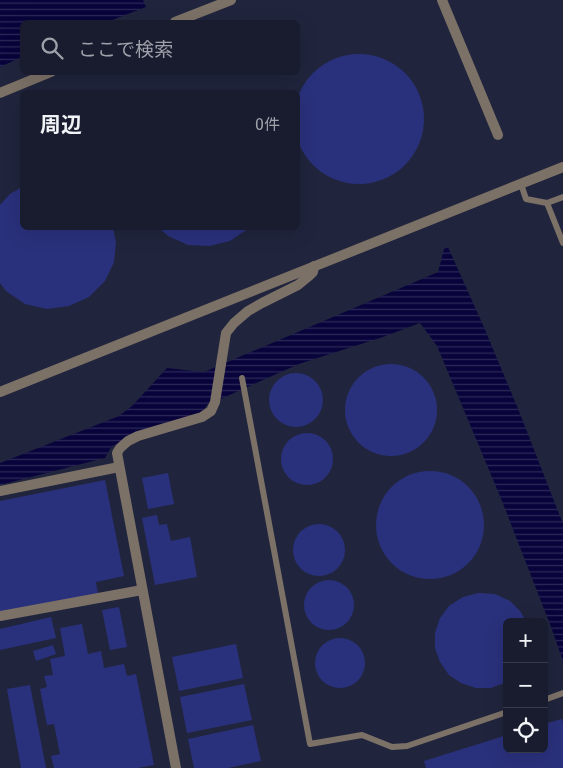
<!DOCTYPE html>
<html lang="ja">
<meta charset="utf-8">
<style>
:root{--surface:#181c2e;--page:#212536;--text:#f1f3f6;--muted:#9fa1aa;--line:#363a4a}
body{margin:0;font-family:"Fira Sans","Noto Sans JP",sans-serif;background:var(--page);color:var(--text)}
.controls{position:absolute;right:15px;bottom:15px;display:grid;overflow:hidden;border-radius:8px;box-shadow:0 5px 20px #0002}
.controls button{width:45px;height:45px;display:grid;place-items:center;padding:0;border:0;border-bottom:1px solid var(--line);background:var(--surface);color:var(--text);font:25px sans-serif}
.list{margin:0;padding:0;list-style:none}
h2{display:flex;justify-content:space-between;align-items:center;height:65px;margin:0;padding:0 20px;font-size:21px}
h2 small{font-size:16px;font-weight:400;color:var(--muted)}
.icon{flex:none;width:28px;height:28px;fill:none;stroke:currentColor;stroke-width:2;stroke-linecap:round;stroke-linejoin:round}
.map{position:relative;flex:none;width:563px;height:768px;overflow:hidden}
.search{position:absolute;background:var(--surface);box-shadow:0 5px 20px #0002;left:20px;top:20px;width:280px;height:55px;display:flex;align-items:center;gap:12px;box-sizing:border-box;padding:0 18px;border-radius:8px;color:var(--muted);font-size:19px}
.panel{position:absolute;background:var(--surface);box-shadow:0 5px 20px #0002;left:20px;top:90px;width:280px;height:140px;border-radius:8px}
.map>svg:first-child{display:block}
.water{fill:url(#water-rules)}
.building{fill:#2a317c}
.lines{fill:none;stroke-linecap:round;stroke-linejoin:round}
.service{stroke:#7c7167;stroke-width:6}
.minor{stroke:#7c7167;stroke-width:10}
</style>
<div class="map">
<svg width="563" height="768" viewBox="0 0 563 768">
<defs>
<pattern id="water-rules" width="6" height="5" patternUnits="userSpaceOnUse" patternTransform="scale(1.25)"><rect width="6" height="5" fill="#08043b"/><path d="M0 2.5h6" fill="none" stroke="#2c2958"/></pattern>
</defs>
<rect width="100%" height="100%" fill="#20253d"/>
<g class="water">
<polygon points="0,0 143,0 146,7 107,22 22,22 22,57 0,67"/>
<polygon points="448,247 483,325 519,411 563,524 563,661 551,627 502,501 437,346 420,323 383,337 299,364 207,405 202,412 112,446 105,458 0,485 0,463 119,416 132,406 167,368 204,372 438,272 444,249"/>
</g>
<g class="building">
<circle cx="359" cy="119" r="65"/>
<polygon points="22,187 22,228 113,228 116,242 114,262 105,281 89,297 69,306 47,309 25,304 6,291 0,283 0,205 10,194"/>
<polygon points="159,228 249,228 230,241 209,246 188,245 168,236"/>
<circle cx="391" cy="410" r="46"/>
<circle cx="296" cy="400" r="27"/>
<circle cx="307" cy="459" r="26"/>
<circle cx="430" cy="525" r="54"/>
<polygon points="168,473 174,504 148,509 142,478"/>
<polygon points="105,480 124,576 96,582 98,594 0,614 0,501"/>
<polygon points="157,515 159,525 167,524 171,541 190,537 197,577 155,585 142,518"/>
<circle cx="319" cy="550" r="26"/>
<circle cx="329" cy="605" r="25"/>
<polygon points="478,593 495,594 510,601 521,612 526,622 507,622 507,682 491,688 476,688 461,683 449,675 440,662 435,648 435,633 440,618 449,606 463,597"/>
<polygon points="119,607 127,647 110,650 102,610"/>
<polygon points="51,617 56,638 0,650 0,629"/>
<polygon points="82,624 88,654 101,651 104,668 124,664 127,676 136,674 154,765 138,768 54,768 51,756 60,754 54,724 47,725 40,689 47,687 44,676 53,675 50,659 65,656 60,628"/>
<circle cx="340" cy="663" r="25"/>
<polygon points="236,644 243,678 179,691 172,657"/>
<polygon points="53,645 56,654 36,661 33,651"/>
<polygon points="244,684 252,720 187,733 180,697"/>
<polygon points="30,685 46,768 21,768 7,689"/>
<polygon points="562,719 563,723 563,768 426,768 424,761 507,735 507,749 544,749 544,724"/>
<polygon points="253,725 261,761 228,768 194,768 188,739"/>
</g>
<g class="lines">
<g class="service">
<polyline points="521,184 526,199 547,203 563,197"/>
<polyline points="547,203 563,243"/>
<polyline points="242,378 310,744 362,735 392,747 407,746 507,712"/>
<polyline points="544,700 563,693"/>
</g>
<g class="minor">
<polyline points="442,0 498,135"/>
<polyline points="175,22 231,0"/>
<polyline points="0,93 51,72"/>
<polyline points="0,392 563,167"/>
<polyline points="0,491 119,467"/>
<polyline points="0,616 142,590"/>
<polyline points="176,768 117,453 120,448 128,441 138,436 202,417 211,411 215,402 226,333 234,323 248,311 262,303 298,285 309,276 313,272 314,266"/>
</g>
</g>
</svg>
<div class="controls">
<button>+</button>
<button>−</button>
<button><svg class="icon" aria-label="locate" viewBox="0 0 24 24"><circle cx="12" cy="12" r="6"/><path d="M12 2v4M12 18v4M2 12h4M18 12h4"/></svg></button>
</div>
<div class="search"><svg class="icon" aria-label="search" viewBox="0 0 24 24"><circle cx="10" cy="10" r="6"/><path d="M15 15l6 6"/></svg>ここで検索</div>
<section class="panel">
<h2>周辺<small>0件</small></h2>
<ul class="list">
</ul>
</section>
</div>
